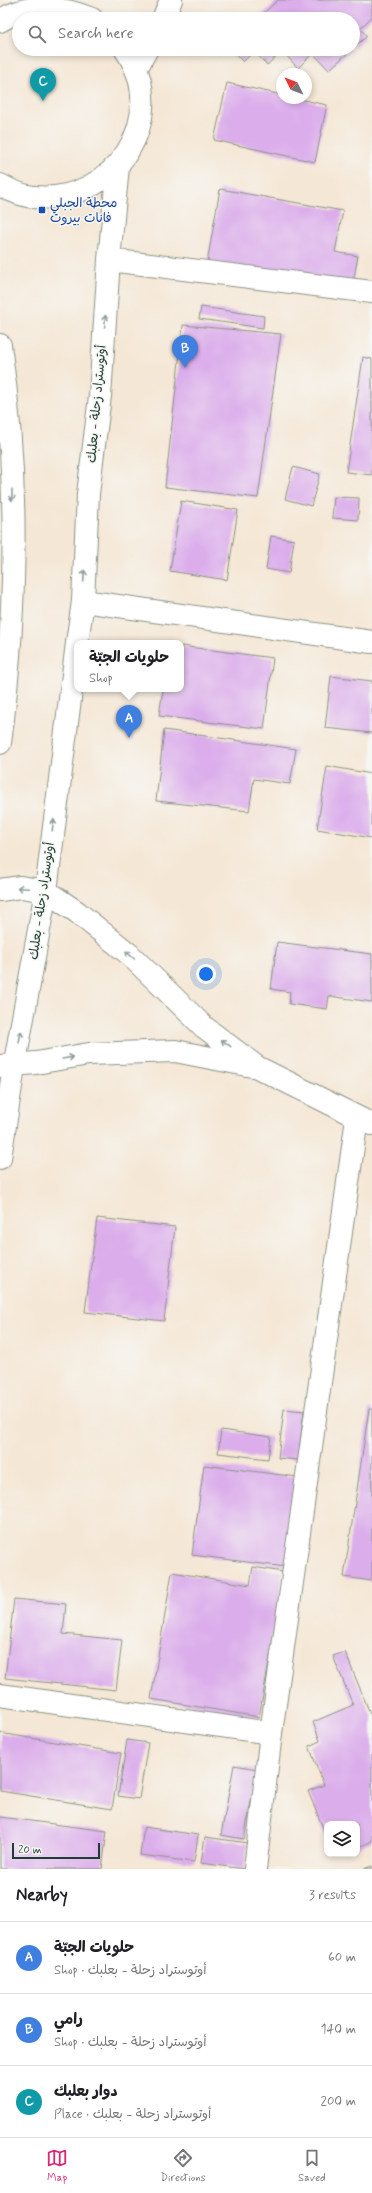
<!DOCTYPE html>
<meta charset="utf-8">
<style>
:root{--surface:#fff;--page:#f2f2f2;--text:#202124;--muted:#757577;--line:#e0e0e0;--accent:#db2777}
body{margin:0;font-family:Mynerve,"Playpen Sans Arabic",sans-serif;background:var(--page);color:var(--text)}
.controls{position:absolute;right:12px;bottom:12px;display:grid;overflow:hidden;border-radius:8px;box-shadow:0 2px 6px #0003}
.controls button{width:36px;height:36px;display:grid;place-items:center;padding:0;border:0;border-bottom:1px solid var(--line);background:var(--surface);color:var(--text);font:20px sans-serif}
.compass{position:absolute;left:276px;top:68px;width:36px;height:36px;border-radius:50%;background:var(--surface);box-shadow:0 2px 6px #0003;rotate:312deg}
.scale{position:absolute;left:12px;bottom:10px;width:88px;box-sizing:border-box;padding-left:4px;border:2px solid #1f3d34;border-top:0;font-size:11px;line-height:14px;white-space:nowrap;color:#1f3d34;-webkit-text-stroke:3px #f6f6f2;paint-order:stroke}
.you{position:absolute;left:206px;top:974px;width:14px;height:14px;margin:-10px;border:3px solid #fff;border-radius:50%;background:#1a73e8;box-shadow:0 0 0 6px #1a73e833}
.badge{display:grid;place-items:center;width:26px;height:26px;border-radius:50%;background:var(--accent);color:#fff;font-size:13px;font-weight:700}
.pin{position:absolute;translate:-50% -33px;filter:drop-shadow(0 1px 2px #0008)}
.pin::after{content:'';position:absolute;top:21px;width:14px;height:12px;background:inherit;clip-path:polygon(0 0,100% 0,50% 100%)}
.popup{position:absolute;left:74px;top:640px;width:110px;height:52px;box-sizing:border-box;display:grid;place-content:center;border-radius:8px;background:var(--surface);filter:drop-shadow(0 1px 3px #0005);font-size:13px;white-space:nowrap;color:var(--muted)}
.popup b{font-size:15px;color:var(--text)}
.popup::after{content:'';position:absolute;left:50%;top:100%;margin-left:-8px;border:8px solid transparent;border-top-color:var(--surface)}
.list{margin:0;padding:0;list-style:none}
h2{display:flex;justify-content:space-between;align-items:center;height:52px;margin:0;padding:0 16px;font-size:17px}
h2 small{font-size:13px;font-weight:400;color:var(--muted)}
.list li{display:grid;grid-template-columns:26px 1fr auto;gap:12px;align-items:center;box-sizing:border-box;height:72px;padding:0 16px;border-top:1px solid var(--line)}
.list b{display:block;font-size:15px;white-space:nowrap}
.list p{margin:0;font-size:13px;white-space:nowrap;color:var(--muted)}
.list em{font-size:13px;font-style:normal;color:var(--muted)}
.icon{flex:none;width:22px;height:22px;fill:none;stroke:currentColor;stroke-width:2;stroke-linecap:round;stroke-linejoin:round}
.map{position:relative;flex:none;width:372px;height:1869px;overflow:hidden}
.search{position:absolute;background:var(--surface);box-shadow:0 2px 6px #0003;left:12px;right:12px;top:12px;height:44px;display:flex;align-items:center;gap:10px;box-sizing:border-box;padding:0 14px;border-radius:22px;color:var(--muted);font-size:15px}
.sheet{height:268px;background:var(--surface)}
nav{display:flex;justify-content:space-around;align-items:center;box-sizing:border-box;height:56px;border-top:1px solid var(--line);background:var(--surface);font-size:11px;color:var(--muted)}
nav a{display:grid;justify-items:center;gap:2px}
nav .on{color:var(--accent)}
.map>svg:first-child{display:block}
.building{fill:#dbadeb}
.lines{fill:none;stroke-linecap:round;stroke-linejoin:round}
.minor-casing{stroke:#8a9284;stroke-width:24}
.secondary-casing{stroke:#8a9284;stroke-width:24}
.trunk-casing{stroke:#8a9284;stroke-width:24}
.minor{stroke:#fff;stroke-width:22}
.secondary{stroke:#fff;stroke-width:22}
.trunk{stroke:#fff;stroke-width:22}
.oneway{stroke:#8f9e9a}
.transit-dot{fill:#1a4fb4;stroke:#f6f6f2;stroke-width:1.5}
.labels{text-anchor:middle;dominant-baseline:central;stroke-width:3;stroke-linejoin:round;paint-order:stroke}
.transit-label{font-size:13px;fill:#164399;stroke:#f6f6f2;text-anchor:start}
.street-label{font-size:13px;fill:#1f3d34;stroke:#f6f6f2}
</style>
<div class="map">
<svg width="372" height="1869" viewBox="0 0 372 1869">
<rect width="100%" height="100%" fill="#f6f6f2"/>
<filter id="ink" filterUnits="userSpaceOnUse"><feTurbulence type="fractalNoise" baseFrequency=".025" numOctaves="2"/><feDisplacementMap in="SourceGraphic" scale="8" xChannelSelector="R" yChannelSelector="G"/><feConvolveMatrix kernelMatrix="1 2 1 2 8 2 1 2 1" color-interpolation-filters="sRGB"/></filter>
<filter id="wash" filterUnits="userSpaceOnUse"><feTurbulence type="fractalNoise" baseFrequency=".012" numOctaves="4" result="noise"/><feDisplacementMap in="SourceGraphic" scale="16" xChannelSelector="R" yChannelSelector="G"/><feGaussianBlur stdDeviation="0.9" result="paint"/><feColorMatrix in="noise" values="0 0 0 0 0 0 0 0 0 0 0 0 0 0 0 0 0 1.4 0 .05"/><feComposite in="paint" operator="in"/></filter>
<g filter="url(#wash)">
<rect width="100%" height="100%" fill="#f5e7d5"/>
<g id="blocks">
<g class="building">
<polygon points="278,0 372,0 372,17 360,28 367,36 353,48 353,19 257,19"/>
<polygon points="231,49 352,49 329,70 313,53 298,68 282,51 267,65 254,51 243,62"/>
<polygon points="227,83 282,95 282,98 295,98 327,105 315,162 214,140"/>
<polygon points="220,189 343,211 335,252 358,256 352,288 207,263"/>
<polygon points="201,307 264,316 263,328 199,319"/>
<polygon points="183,325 281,334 258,498 165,487"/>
<polygon points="363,357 372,359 372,475 346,472"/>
<polygon points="293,467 320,474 311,506 285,499"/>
<polygon points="334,497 359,498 358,520 332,518"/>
<polygon points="181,501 238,510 227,580 170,571"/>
<polygon points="271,536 294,540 289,573 266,569"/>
<polygon points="181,646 273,658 264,729 159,716 163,689 181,689"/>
<polygon points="331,676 372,681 372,733 325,728"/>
<polygon points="164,730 296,749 290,784 254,779 249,811 156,801"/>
<polygon points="327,766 372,774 372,838 317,829"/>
<polygon points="277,942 372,954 372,1002 329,996 327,1009 289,1004 290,992 271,989"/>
<polygon points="97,1218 175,1227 164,1321 85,1312"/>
<polygon points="284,1409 304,1411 298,1460 278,1458"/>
<polygon points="369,1409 372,1409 372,1581 344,1577"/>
<polygon points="221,1430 271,1437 268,1459 218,1453"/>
<polygon points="204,1465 298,1477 286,1567 192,1555"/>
<polygon points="253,1567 283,1572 280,1590 282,1591 259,1717 151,1699 172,1572 250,1585"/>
<polygon points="14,1599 66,1604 63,1634 122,1640 116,1690 5,1678"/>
<polygon points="345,1652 372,1718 372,1841 357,1848 357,1824 327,1824 327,1838 308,1791 324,1785 309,1746 320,1741 313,1722 353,1705 333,1656"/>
<polygon points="0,1733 121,1753 112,1809 0,1791"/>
<polygon points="127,1740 148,1743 139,1799 118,1796"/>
<polygon points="234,1765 257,1769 244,1839 221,1835"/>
<polygon points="0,1817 107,1831 102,1869 0,1869"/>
<polygon points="144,1827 198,1835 194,1862 140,1855"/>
<polygon points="205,1837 248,1843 244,1869 201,1863"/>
<polygon points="372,1866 372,1869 363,1869"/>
</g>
</g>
</g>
<g filter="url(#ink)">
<use href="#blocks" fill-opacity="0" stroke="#8a9284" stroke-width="1"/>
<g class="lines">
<g class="minor-casing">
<g id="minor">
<polyline points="109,260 372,292"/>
<polyline points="83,601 372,642"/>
<polyline points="0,890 21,887 46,891 77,912 129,954 204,1027 257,1067 371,1124"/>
<polyline points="0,1066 36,1063 89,1054 175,1051 252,1066"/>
<polyline points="0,1695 271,1733"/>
<polyline points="255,1869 271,1733 357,1118"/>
</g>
</g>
<g class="secondary-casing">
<g id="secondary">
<polyline points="163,19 171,0"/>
<polyline points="136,69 147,49"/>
</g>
</g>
<g class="trunk-casing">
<g id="trunk">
<path d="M0,21c28,-19 63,-14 92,-2"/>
<path d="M0,185c11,6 22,11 34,12 80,8 139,-80 91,-148"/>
<path d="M0,345c19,131 17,267 0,398"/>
<polyline points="77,643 83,601 88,494 100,396 109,260 118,166"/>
<polyline points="0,1158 13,1073 46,891 77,643"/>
</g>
</g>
<use href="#minor" class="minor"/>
<use href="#secondary" class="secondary"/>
<use href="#trunk" class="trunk"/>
</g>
<defs><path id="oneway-shaft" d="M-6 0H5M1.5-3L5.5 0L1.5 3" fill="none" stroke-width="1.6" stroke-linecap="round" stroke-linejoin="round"/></defs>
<g class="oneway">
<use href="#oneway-shaft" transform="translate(105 321) rotate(-86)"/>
<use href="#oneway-shaft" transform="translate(12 495) rotate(90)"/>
<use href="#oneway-shaft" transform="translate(84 576) rotate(-87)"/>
<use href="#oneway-shaft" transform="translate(53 825) rotate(-82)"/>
<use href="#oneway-shaft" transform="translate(23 888) rotate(-177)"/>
<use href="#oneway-shaft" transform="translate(130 955) rotate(-138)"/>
<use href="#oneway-shaft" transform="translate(20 1037) rotate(-80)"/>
<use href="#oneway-shaft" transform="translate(226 1043) rotate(-143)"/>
<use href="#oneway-shaft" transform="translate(68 1058) rotate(-10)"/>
</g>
</g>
<rect class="transit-dot" x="38" y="206" width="8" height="8" rx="2"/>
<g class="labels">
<g class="transit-label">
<text x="50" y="203">محطة الجبلي<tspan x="50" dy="15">فانات بيروت</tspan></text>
</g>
<g class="street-label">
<text transform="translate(97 404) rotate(-85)">أوتوستراد زحلة - بعلبك</text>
<text transform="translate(42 901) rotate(-82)">أوتوستراد زحلة - بعلبك</text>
</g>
</g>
</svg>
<div class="controls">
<button><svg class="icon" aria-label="layers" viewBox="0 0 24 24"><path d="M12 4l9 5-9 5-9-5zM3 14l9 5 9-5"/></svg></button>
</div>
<svg class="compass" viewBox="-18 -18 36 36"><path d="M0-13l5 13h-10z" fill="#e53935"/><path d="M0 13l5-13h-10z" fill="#757577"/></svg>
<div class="scale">20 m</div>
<div class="you"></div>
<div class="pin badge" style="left:129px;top:738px;background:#3f7fe0">A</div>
<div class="popup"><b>حلويات الجبّة</b>Shop</div>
<div class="pin badge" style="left:185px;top:368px;background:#3f7fe0">B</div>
<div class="pin badge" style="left:43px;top:101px;background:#0f9aa8">C</div>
<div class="search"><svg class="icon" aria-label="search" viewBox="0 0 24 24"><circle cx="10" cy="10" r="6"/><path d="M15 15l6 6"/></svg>Search here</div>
</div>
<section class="sheet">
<h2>Nearby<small>3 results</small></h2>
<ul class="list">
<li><span class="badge" style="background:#3f7fe0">A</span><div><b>حلويات الجبّة</b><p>Shop · أوتوستراد زحلة - بعلبك</p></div><em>60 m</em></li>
<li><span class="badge" style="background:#3f7fe0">B</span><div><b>رامي</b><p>Shop · أوتوستراد زحلة - بعلبك</p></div><em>140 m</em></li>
<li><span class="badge" style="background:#0f9aa8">C</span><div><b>دوار بعلبك</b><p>Place · أوتوستراد زحلة - بعلبك</p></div><em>200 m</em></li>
</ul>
</section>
<nav>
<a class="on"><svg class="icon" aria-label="map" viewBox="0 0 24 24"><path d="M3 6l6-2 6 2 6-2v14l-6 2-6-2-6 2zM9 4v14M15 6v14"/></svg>Map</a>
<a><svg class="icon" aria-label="directions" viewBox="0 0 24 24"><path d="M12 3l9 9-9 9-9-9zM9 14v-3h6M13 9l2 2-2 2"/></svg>Directions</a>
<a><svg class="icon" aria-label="saved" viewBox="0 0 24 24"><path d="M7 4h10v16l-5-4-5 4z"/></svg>Saved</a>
</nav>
